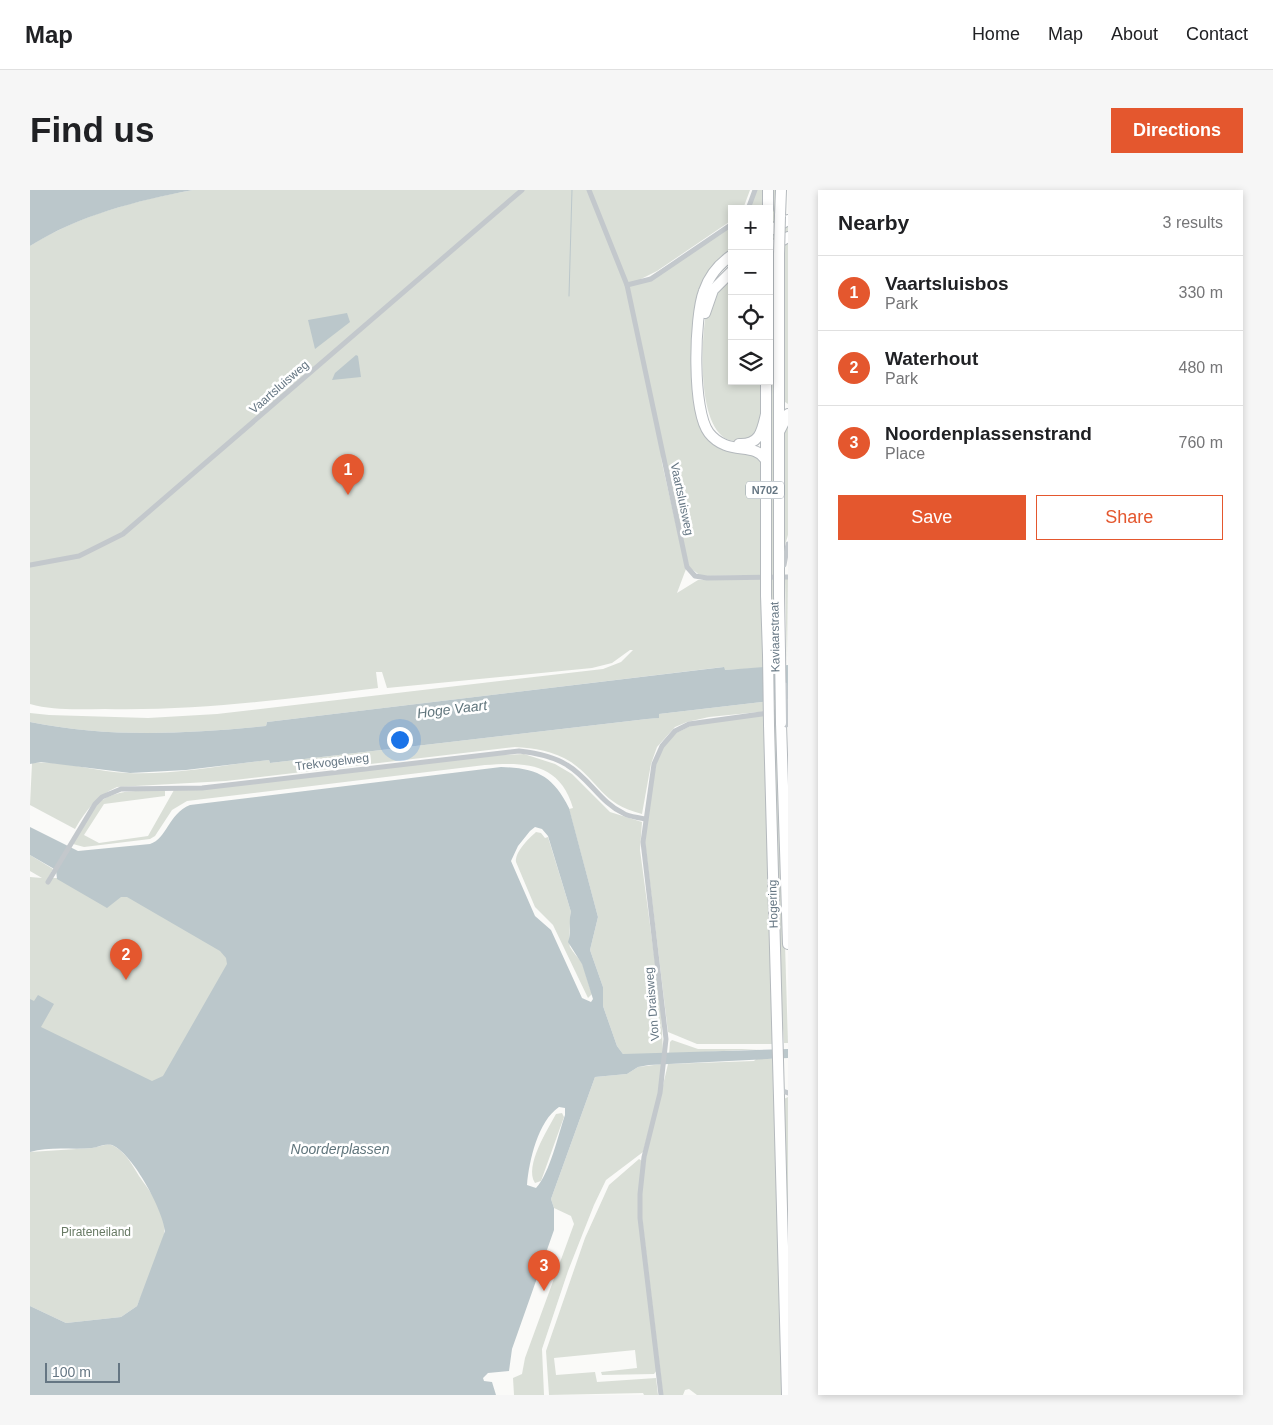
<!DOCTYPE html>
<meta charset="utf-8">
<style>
:root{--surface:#fff;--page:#f6f6f6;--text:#202124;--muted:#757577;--line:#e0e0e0;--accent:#e4572e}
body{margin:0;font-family:Arial,sans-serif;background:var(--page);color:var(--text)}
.controls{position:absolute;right:15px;top:15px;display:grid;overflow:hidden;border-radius:0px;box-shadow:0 2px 8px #0003}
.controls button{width:45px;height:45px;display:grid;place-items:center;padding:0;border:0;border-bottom:1px solid var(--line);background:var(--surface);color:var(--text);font:25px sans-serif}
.scale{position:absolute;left:15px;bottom:12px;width:75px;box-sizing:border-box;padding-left:5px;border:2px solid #657683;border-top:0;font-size:14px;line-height:18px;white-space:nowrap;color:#657683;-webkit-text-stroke:4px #fff;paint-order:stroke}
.you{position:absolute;left:369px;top:549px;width:18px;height:18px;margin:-12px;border:4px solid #fff;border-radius:50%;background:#1a73e8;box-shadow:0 0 0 8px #1a73e833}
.badge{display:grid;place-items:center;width:32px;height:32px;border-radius:50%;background:var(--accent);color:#fff;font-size:16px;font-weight:700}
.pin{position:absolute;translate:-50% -41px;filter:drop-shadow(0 1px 2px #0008)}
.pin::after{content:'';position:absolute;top:26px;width:18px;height:15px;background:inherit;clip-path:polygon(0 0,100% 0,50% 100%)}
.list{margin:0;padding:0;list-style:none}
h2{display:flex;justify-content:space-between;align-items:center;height:65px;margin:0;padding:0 20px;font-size:21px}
h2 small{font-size:16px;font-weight:400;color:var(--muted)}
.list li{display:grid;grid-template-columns:32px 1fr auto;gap:15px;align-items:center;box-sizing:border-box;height:75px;padding:0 20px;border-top:1px solid var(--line)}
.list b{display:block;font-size:19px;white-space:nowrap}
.list p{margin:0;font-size:16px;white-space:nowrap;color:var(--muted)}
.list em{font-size:16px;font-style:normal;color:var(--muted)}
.actions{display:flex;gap:10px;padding:15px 20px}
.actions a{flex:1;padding:11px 0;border:1px solid var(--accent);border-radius:0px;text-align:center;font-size:18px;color:var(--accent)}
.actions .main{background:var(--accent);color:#fff}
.icon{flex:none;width:28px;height:28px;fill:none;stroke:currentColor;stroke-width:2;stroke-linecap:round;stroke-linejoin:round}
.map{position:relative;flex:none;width:758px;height:1205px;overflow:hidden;border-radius:0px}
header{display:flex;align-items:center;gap:30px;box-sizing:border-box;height:70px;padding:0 25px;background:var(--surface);border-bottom:1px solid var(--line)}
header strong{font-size:24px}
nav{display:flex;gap:28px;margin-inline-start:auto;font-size:18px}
.intro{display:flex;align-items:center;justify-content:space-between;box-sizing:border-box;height:120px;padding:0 30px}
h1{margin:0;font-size:35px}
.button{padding:12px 22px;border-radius:0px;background:var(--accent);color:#fff;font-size:18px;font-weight:700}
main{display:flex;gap:30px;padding:0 30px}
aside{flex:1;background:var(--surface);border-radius:0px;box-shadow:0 2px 8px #0003}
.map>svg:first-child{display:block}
.green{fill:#dadfd7}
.water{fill:#bbc7cb;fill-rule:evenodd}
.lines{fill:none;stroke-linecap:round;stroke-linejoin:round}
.stream{stroke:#bbc7cb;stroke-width:1}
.highway-casing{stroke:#b4b9bd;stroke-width:12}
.street{stroke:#c3c8cc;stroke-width:5}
.highway{stroke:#fff;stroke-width:10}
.highway-bridge-casing{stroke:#b4b9bd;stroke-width:12;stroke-linecap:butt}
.street-bridge{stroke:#c3c8cc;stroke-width:5}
.highway-bridge{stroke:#fff;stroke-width:10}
.labels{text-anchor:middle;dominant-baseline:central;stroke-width:5;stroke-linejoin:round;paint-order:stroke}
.shield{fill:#fff;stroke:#939fa8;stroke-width:1}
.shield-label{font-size:11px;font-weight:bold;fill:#657683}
.street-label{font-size:12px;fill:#657683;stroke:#fff}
.park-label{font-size:12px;fill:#687a64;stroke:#fff}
.water-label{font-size:14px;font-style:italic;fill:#60757c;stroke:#fff}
</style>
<header>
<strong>Map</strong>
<nav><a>Home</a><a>Map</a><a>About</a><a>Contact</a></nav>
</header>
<div class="intro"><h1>Find us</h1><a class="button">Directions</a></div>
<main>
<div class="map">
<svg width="758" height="1205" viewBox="0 0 758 1205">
<rect width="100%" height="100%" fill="#fafaf8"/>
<g class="green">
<path d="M163,0h557l-7,19h-11v11l-75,51 -16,8v3l91,-57v28l-14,10 -22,82 10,89 48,19 7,7 2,115 -62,1 -12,-9 -31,-140 4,36 24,106 -9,24 21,-13 65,-1 1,89 -40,2 -1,-3 -456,55 -1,4c-80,8 -157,12 -236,-4v-9l19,2 99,3 69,-4 386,-45 18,-7 12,-12h-3l-18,13 -20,5 -205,20 -5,-16h-6l2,16c-91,11 -181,23 -273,21 -24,0 -51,2 -75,-5v-458c49,-31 107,-46 163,-56z"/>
<polygon points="724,0 735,0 735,19 717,19"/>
<polygon points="740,0 747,0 746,39 758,32 758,44 746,51 745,385 739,385"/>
<polygon points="758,48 758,214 752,210 752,52"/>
<path d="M702,83v108h28v42l-3,13c-7,2 -16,6 -23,5 -39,-4 -33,-106 -27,-133 3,-14 16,-24 25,-35z"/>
<polygon points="758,227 758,345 753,362 752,243"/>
<polygon points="739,389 746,389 747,476 740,477"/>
<polygon points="755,389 758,389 757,475"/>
<path d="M758,509v10l-79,8 -22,5 -12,5 -18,20 -6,17 -9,50c-42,-11 -41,-31 -71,-52 -17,-11 -37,-14 -56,-15l-289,34 -109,6c-20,9 -31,23 -42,42l-45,-24 2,-42c31,-3 64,9 95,10 47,2 95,-8 142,-13l1,3 377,-44 11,-1 1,-4z"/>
<polygon points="748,523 758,853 754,853 749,780 741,524"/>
<polygon points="735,524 745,854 667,854 638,842 615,652 617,628 628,563 644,544 662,535"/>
<path d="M494,564l31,10 17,10 38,38 32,10 -2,28 21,157 2,47h-40l-6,-8 -14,-40v-19l-13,-37 8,-33 -29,-108 4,-1c-13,-46 -49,-46 -88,-43l-298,36 -15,9 -17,26 -5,3 -66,8 -11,-3 24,-40c18,-16 45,-13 68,-13v5l-61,8 -20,31 15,8 49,-7 26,-46 326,-35z"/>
<path d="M506,642l5,1 4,5 3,-1 23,75c-1,4 -2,32 -1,35 3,6 9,11 12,16 4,10 6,21 10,31l-4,4 -35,-73 -18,-18 -19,-45c-1,-10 12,-23 20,-30z"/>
<polygon points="0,665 23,679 18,688 28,688 93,703 205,768 128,898 9,837 0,811 0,687 12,688 0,681"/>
<polygon points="642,850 668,859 730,859 639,864 640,852"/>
<polygon points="726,869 746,869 753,1205 667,1205 659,1199 655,1200 653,1205 633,1205 612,1028 611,1004 616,967 638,874 724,871"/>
<polygon points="632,874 630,898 613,962 576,990 564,1015 538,1081 512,1159 514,1205 484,1205 483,1188 492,1184 495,1168 544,1034 541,1026 524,1018 521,1009 565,887 597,884 608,877"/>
<polygon points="758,907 758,1090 754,909"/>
<path d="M532,923l2,4 -23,64 -6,2c-11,-17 13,-54 21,-69z"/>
<path d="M79,954c15,5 22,19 30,32 9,13 21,28 25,43 5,23 -18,65 -27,87l-16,11 -55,6 -36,-17v-154l62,-4z"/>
<polygon points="609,969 612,971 608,1014 627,1180 624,1184 572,1185 571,1182 607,1178 605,1160 524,1168 526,1185 565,1182 567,1192 626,1188 628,1205 614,1205 613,1203 519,1205 516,1161 555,1048 579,995"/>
</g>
<g class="water">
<path d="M0,0h163c-57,11 -114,25 -163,56z"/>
<polygon points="317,123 320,132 285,159 278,130"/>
<polygon points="326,165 328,166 331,187 302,190 305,183"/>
<path d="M758,475v34l-129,15v4l-12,1 -377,44 -1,-3 -83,10 -56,3 -89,-11 -11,2v-42c79,16 156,12 236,4l1,-4 457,-55 1,3z"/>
<path d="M471,577c36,1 52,9 68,41l29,109 -8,33 13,37v19l14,40 6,8 165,-5v9l-139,7 -11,2 -11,7 -32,3 -44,122 3,9v22l-42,119 -3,22 -21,2 -5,5 1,3 8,1 4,13h-466v-89l36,17 55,-6 16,-11 28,-75c-2,-21 -32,-76 -51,-85 -7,-4 -15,1 -22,2 -20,2 -43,-2 -62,4v-153l4,2 4,-6 16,9 -13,23 111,54 11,-5 64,-112 -1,-6 -6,-7 -93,-54h-6l-14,11 -50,-29 -1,-9 -26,-15v-28l48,24 72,-7c17,-5 18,-30 40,-39zM505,637l7,2 6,7 23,76c-3,11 1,20 -3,30l14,22 11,35 -2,3 -9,-4 -31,-68 -16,-14 -24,-55 7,-15 12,-15zM529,917l6,1v7c-7,20 -15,58 -29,73l-9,-3c2,-24 11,-64 32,-78z"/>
</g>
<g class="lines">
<polyline class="stream" points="539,106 542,0"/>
<g class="highway-casing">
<g id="highway">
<polyline points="738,19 738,0"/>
<polyline points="750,26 751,0"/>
<polyline points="739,41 758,30"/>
<polyline points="739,58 758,47"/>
<path d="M702,65c-13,9 -23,21 -28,36 -10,26 -12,120 5,142 18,23 46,9 56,26"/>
<polyline points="675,123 683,100 702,81"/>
<polyline points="736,191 736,377"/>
<polyline points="750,240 758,224"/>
<path d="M709,254c21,1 23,-13 27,-30"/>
<polyline points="749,378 749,64"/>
<polyline points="736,405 738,465"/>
<polyline points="749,405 750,461"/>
<polyline points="751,533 758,754"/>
<polyline points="739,535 757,1205"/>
</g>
</g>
<g class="street">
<polyline points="559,0 597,95 657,377 665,386 677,388 758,387"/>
<polyline points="718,19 725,0"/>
<polyline points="597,95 621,89 702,34"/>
<polyline points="0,375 49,366 93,344 492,0"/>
<polyline points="754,375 758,354"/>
<path d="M18,692l47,-78 7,-7 19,-8 81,-1 317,-37c17,2 34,5 48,14 22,13 34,38 56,48 6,4 15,4 22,6"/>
<polyline points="750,900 758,903"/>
<polyline points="631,1205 610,1028 610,1004 614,967 630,903 636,849 613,652 624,574 632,556 645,541 659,534 753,521"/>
</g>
<use href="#highway" class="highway"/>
<g class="highway-bridge-casing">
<g id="highway-bridge">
<polyline points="749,64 750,26"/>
<polyline points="736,377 736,405"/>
<polyline points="749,378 749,405"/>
<polyline points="750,461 751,533"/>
<polyline points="738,465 739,535"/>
</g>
</g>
<polyline class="street-bridge" points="755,495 756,535"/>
<use href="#highway-bridge" class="highway-bridge"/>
</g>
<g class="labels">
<rect class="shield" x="716" y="291.5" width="38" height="17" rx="4"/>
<g class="shield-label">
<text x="735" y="300">N702</text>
</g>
<g class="street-label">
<text transform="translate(249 197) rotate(-41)">Vaartsluisweg</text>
<text transform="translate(652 309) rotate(78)">Vaartsluisweg</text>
<text transform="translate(745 447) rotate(-91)">Kaviaarstraat</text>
<text transform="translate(302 572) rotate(-7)">Trekvogelweg</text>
<text transform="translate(743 714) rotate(-92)">Hogering</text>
<text transform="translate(622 814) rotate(-95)">Von Draisweg</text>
</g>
<g class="park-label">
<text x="66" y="1042">Pirateneiland</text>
</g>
<g class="water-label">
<text transform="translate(422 519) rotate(-7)">Hoge Vaart</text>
<text x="310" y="959">Noorderplassen</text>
</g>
</g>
</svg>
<div class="controls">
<button>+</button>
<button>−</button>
<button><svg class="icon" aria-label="locate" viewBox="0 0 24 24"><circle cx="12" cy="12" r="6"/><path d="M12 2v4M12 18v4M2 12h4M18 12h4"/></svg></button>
<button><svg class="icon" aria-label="layers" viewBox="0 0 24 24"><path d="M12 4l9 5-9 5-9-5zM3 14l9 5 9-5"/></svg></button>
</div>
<div class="scale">100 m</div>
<div class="you"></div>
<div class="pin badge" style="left:318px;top:305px">1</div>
<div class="pin badge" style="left:96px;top:790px">2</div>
<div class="pin badge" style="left:514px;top:1101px">3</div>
</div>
<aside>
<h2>Nearby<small>3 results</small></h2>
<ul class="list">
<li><span class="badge">1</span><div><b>Vaartsluisbos</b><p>Park</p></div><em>330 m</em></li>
<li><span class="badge">2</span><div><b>Waterhout</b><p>Park</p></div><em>480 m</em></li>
<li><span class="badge">3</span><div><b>Noordenplassenstrand</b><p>Place</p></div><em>760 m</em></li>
</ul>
<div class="actions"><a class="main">Save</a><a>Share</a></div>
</aside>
</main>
